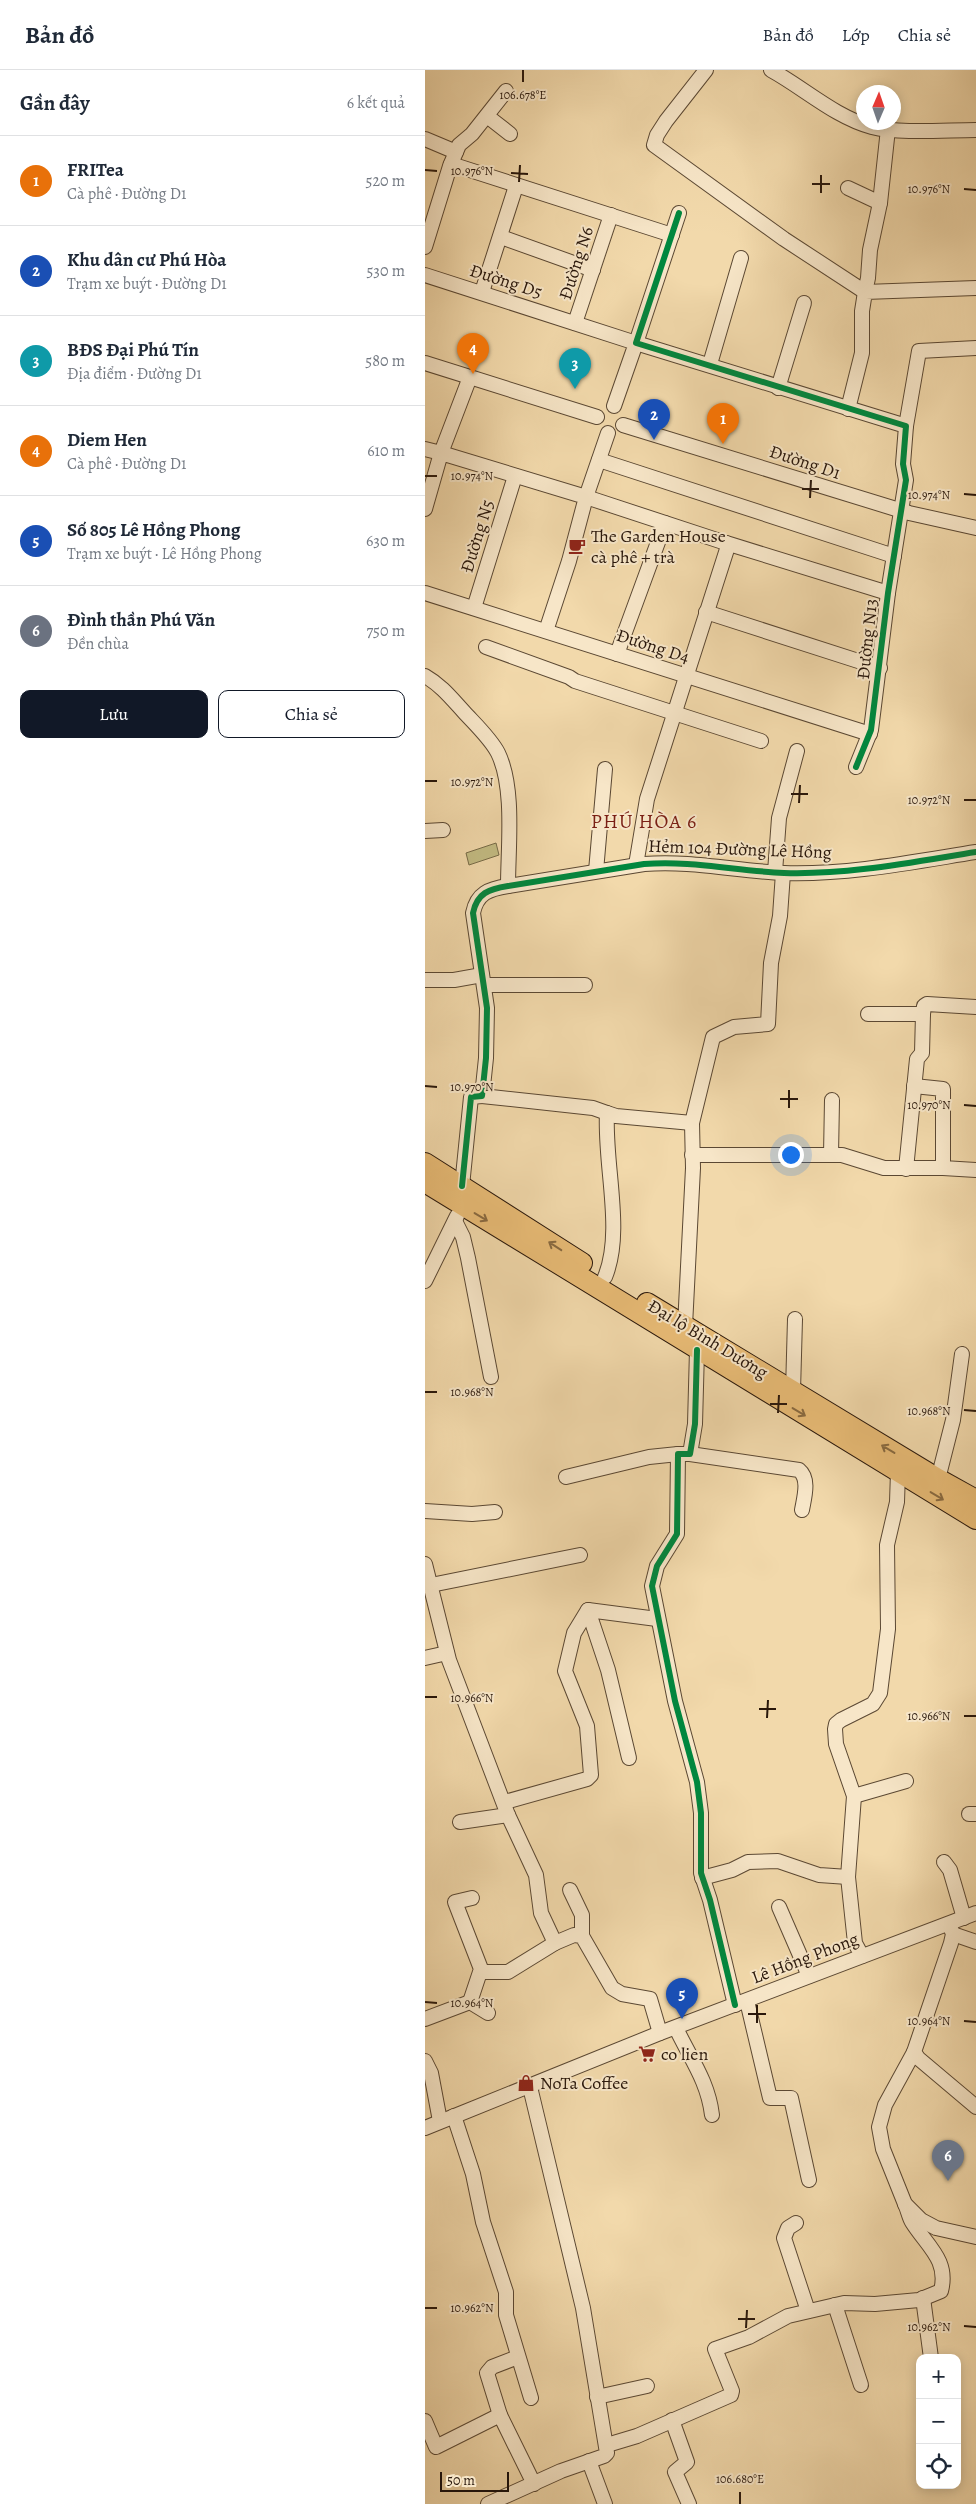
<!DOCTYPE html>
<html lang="vi">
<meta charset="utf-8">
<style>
:root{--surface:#fff;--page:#f2f2f3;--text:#1f2937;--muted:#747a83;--line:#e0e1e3;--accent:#111827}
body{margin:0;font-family:Alegreya,serif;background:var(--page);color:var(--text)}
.controls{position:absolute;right:15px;bottom:15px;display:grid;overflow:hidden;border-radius:10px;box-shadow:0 2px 12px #0003}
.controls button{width:45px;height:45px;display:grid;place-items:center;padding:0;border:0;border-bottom:1px solid var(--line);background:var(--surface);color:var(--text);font:25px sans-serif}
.compass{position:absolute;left:431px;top:15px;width:45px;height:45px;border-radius:50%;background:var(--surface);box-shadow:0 2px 12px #0003;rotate:2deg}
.scale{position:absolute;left:15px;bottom:12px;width:69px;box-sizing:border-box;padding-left:5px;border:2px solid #29170b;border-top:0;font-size:14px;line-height:18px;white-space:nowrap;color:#29170b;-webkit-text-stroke:4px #f7e6c8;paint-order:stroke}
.you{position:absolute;left:365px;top:1084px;width:18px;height:18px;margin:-12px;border:4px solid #fff;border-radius:50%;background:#1a73e8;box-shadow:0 0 0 8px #1a73e833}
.badge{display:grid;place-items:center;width:32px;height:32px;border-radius:50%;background:var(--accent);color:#fff;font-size:16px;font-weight:700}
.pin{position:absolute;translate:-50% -41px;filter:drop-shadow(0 1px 2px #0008)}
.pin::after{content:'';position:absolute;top:26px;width:18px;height:15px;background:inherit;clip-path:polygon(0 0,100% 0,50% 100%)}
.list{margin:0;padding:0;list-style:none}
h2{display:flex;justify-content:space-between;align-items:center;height:65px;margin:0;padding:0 20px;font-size:21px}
h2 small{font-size:16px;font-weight:400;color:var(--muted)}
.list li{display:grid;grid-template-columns:32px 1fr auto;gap:15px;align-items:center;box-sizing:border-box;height:90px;padding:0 20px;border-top:1px solid var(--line)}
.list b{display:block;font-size:19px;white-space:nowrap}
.list p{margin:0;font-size:16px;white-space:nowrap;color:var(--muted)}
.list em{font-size:16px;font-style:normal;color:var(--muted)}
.actions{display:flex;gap:10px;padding:15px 20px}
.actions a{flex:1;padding:11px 0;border:1px solid var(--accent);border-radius:10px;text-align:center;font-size:18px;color:var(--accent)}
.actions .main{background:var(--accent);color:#fff}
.icon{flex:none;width:28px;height:28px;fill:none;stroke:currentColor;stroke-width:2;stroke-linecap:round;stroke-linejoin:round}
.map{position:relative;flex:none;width:551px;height:2434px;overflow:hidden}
header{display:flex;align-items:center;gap:30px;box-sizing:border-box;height:70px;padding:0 25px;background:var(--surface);border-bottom:1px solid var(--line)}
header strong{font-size:24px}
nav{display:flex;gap:28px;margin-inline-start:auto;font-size:18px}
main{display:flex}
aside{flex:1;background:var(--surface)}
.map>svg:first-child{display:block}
.green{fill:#c3bc83;stroke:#766a47}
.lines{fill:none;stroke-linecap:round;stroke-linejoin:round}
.minor-casing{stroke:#5b4833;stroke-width:16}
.highway-casing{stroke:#29170b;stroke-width:22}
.minor{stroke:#f7e6c8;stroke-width:14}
.highway{stroke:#e9bc76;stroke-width:20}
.cycleway-casing{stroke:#f7e6c8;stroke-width:9}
.cycleway{stroke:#00873e;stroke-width:6}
.oneway{stroke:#896a40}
.ticks{fill:none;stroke:#29170b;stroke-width:2}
.labels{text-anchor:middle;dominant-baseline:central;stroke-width:4;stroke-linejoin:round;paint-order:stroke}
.street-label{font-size:18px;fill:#29170b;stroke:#f7e6c8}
.poi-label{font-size:18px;fill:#29170b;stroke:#f7e6c8;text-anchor:start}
.quarter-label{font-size:20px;letter-spacing:1px;fill:#7a1f14;stroke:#f7e6c8}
.ticks-label{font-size:12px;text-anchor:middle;fill:#29170b;stroke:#f7e6c8;stroke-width:4;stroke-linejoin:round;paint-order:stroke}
</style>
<header>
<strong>Bản đồ</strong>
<nav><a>Bản đồ</a><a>Lớp</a><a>Chia sẻ</a></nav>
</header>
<main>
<aside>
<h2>Gần đây<small>6 kết quả</small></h2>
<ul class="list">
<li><span class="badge" style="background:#e8710a">1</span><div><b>FRITea</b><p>Cà phê · Đường D1</p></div><em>520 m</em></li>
<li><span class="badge" style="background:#1a4fb4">2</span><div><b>Khu dân cư Phú Hòa</b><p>Trạm xe buýt · Đường D1</p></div><em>530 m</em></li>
<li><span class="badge" style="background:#0f9aa8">3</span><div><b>BĐS Đại Phú Tín</b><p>Địa điểm · Đường D1</p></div><em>580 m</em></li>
<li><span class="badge" style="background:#e8710a">4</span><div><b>Diem Hen</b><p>Cà phê · Đường D1</p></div><em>610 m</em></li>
<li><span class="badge" style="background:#1a4fb4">5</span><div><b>Số 805 Lê Hồng Phong</b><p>Trạm xe buýt · Lê Hồng Phong</p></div><em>630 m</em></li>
<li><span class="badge" style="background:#6b7280">6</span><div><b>Đình thần Phú Văn</b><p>Đền chùa</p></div><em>750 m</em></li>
</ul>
<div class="actions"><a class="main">Lưu</a><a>Chia sẻ</a></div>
</aside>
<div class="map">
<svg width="551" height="2434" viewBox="0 0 551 2434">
<rect width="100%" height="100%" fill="#f2d9ab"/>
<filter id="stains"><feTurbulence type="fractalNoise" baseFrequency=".004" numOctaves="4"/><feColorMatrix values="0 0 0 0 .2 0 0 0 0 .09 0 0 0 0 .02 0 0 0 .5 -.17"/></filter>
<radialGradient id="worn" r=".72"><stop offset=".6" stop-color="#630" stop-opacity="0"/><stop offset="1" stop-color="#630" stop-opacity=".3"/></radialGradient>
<polygon class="green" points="71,773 74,785 44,795 41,783"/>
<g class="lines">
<g class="minor-casing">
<g id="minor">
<polyline points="281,0 241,51 232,65 229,75 359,169 440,222 443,208 445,180 455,133 423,118"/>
<path d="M346,0c33,18 64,47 101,57 28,7 74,3 104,3"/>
<polyline points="62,46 85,64"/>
<polyline points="0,69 31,82"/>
<polyline points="26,94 247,165"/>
<polyline points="455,133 463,59"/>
<polyline points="254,143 211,273 481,356 478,394 481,410 463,523 446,660 431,697"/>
<polyline points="76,167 168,200"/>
<polyline points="0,177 25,96 34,75 47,64 81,21"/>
<polyline points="0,205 211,273 189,336"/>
<polyline points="57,222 91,116"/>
<polyline points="150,253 186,145"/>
<polyline points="0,293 172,347"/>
<polyline points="285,294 316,188"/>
<polyline points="353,318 379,233"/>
<polyline points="423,339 437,283 437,241 440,222 551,218"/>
<polyline points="198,355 484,443 551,458"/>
<polyline points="481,356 494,281 551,278"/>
<polyline points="183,363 161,427 301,473 303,476 222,729 211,795"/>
<polyline points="0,379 16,383 45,307"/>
<polyline points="174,390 469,486"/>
<polyline points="0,439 16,383 161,427 144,491 121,561"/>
<polyline points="301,473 463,523"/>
<polyline points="0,523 445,664"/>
<polyline points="49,538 90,406"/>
<polyline points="281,542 455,598"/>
<polyline points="61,577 144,607 150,611 336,671"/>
<polyline points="192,584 240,453"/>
<path d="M0,606c16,9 27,23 39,36 11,12 27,27 34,41 17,35 10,94 10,133"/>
<polyline points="0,761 18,760"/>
<polyline points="171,801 180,699"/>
<polyline points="350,802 354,748 372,681"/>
<polyline points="0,910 29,910 57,905"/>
<polyline points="59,915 160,915"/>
<polyline points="443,944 498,944 497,983 492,989 481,1099"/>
<polyline points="498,944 499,936 502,934 551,937"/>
<polyline points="489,1016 518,1019 518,1098 551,1100"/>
<polyline points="57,1026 168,1038 182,1043"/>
<polyline points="267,1085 417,1085 459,1098 518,1098"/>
<polyline points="406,1085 407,1030"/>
<path d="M37,1116l9,-89 11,-1 4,-38 1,-50 -14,-95c4,-20 16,-24 35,-27l136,-22c46,-4 93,7 140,9 64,2 129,-11 192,-21"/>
<polyline points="30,1151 38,1167 43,1188 66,1307"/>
<path d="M180,1207c19,-46 -1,-112 2,-164l9,3 76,7"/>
<polyline points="0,1211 32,1146"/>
<polyline points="260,1256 268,1098 267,1053 288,967 309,957 343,954 346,893 355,846 358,803"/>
<polyline points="272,1280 270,1354 265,1384 253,1384 252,1464 232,1496 227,1516 250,1631 272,1712 276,1743 276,1803 285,1830 310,1935"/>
<polyline points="368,1321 370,1249"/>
<path d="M265,1384l109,16c11,9 5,28 3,40"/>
<polyline points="141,1407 224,1387 253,1384"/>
<polyline points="513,1409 528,1350 537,1284"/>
<polyline points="0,1441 47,1444 70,1442"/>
<polyline points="0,1494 24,1590 83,1745 111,1805 116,1843 130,1873 149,1865 157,1866 187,1918 197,1924 225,1929 235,1963"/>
<polyline points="6,1515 155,1485"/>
<polyline points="0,1588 22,1583"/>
<polyline points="204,1688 183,1600 163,1540 232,1549"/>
<polyline points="429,1726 481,1711"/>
<polyline points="80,1732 162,1709 166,1705 162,1656 140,1601 149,1563 163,1540"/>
<polyline points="544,1744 551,1744"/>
<polyline points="35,1752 83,1745"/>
<polyline points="519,1792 525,1800 539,1848"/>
<polyline points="277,1808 307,1800 323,1792 353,1791 394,1805 423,1807"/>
<polyline points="145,1820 157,1845 157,1866"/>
<polyline points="354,1837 384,1906"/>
<polyline points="524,1854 528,1864 526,1873 489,1982 493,1988 551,2037"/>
<polyline points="528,1864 551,1872"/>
<polyline points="437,1886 430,1873 423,1807 429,1726 411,1674 410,1659 411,1654 416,1650 448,1634 455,1623 463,1559 462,1475 472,1432 473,1402"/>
<polyline points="56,1902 83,1902 130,1873"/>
<polyline points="322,1931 345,2028 366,2028 384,2110"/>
<polyline points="45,1932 56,1899 30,1832 47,1828"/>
<polyline points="0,1949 45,1932 63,1943"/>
<path d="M251,1958c14,30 32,53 36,87"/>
<polyline points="489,1982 460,2035 454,2057 458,2079 480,2134 496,2150 511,2158 551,2167"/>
<polyline points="0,1991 6,2003 15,2051"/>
<polyline points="29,2046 48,2104 58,2152 81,2222 81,2245 106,2328"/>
<polyline points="0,2058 235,1963 551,1843"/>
<polyline points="371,2153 363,2158 359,2168 383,2241"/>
<polyline points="498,2228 506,2288"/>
<polyline points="410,2235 436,2315"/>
<polyline points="172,2327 222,2316"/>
<polyline points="75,2345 62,2303 67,2297 93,2287"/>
<polyline points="247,2350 262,2392 250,2402 264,2434"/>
<polyline points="0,2351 11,2377 75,2345 109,2414"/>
<path d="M182,2375l30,-9 94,-41 1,-4 -17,-42 34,-12 39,-21 56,-13 31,1 44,-4 22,-9c8,-31 -14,-45 -29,-69 -3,-5 -4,-12 -7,-18"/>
<polyline points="164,2391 180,2434"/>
<polyline points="63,2434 136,2401 179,2386 182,2383 158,2238 105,2017"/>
</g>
</g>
<g class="highway-casing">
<g id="highway">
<polyline points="0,1093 157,1193"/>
<polyline points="0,1112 551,1449"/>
<polyline points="222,1233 513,1409 551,1430"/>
</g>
</g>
<use href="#minor" class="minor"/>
<use href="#highway" class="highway"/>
<g class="cycleway-casing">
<g id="cycleway">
<polyline points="254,143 211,273 481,356 478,394 481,410 463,523 446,660 431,697"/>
<path d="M37,1116l9,-89 11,-1 4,-38 1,-50 -14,-95c4,-20 16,-24 35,-27l136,-22c46,-4 93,7 140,9 64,2 129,-11 192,-21"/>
<polyline points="272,1280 270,1354 265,1384 253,1384 252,1464 232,1496 227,1516 250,1631 272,1712 276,1743 276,1803 285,1830 310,1935"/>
</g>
</g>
<use href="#cycleway" class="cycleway"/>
</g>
<defs><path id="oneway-shaft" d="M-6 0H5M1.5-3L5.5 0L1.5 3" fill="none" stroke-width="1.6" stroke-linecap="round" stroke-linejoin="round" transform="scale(1.25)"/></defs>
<g class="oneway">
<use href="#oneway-shaft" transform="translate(56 1147) rotate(31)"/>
<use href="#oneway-shaft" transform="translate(130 1176) rotate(-147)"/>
<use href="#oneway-shaft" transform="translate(374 1342) rotate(31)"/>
<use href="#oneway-shaft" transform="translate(463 1379) rotate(-149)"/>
<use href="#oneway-shaft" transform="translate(512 1426) rotate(31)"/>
</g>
<path class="ticks" d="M98,12v-12M0,100l12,1M86,103l17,1M94,112l1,-17M387,114h18M539,119l12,1M396,123v-18M0,406h12M377,419h17M539,424l12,1M385,428l1,-18M0,711h12M366,724h17M539,730h12M374,733l1,-18M0,1016l12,1M355,1029h18M539,1035l12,1M364,1038v-18M0,1322h12M345,1334h17M539,1340l12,1M353,1343l1,-18M0,1627h12M334,1639h17M539,1646h12M342,1648l1,-18M0,1932l12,1M323,1944h18M539,1951l12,1M332,1953v-18M0,2238h12M313,2249h17M539,2256l12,1M321,2258l1,-18M315,2434v-12"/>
<defs>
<g id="cafe-bare" transform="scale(1.35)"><path d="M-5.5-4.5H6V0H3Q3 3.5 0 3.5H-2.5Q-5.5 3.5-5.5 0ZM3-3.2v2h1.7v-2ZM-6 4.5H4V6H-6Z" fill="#8f2418" stroke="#f7e6c8" stroke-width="2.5" paint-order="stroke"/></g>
<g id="supermarket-bare" transform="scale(1.35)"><path d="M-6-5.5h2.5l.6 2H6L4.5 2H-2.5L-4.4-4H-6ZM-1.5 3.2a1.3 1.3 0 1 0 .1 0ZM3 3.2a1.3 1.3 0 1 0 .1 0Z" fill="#8f2418" stroke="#f7e6c8" stroke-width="2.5" paint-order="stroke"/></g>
<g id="shop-bare" transform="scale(1.35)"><path d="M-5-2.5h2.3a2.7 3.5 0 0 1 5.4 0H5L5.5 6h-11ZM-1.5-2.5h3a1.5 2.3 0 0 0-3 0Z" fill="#8f2418" stroke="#f7e6c8" stroke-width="2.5" paint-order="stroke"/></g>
</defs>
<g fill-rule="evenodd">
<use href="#cafe-bare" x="152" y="476"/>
<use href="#supermarket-bare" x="222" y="1984"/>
<use href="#shop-bare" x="101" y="2013"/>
</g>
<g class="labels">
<g class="street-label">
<text transform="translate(151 193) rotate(-72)">Đường N6</text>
<text transform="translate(81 211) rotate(18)">Đường D5</text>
<text transform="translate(380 392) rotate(18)">Đường D1</text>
<text transform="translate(52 466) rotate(-73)">Đường N5</text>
<text transform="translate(442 569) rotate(-84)">Đường N13</text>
<text transform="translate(228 576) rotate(18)">Đường D4</text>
<text transform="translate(315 779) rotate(2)">Hẻm 104 Đường Lê Hồng</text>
<text transform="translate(283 1269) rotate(31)">Đại lộ Bình Dương</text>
<text transform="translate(380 1888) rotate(-21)">Lê Hồng Phong</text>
</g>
<g class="poi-label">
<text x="166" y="466">The Garden House<tspan x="166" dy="21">cà phê + trà</tspan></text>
<text x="236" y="1984">co lien</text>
<text x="115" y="2013">NoTa Coffee</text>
</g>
<g class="quarter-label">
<text x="219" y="751">PHÚ HÒA 6</text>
</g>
</g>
<g class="ticks-label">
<text x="98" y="29">106.678°E</text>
<text x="47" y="105">10.976°N</text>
<text x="504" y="123">10.976°N</text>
<text x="47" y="410">10.974°N</text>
<text x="504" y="429">10.974°N</text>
<text x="47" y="716">10.972°N</text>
<text x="504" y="734">10.972°N</text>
<text x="47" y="1021">10.970°N</text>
<text x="504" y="1039">10.970°N</text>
<text x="47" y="1326">10.968°N</text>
<text x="504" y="1345">10.968°N</text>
<text x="47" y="1632">10.966°N</text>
<text x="504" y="1650">10.966°N</text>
<text x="47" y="1937">10.964°N</text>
<text x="504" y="1955">10.964°N</text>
<text x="47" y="2242">10.962°N</text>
<text x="504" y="2261">10.962°N</text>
<text x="315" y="2413">106.680°E</text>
</g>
<rect width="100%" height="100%" filter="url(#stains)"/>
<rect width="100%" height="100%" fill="url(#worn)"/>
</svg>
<div class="controls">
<button>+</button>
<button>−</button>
<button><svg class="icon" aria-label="locate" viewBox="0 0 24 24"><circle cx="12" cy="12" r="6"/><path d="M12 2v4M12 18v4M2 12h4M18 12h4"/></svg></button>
</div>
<svg class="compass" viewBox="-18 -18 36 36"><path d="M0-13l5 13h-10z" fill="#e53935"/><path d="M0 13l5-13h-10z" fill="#747a83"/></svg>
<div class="scale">50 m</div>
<div class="you"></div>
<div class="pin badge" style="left:298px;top:374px;background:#e8710a">1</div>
<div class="pin badge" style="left:229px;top:370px;background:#1a4fb4">2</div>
<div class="pin badge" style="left:150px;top:319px;background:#0f9aa8">3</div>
<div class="pin badge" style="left:48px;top:304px;background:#e8710a">4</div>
<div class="pin badge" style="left:257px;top:1949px;background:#1a4fb4">5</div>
<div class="pin badge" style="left:523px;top:2111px;background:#6b7280">6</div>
</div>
</main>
